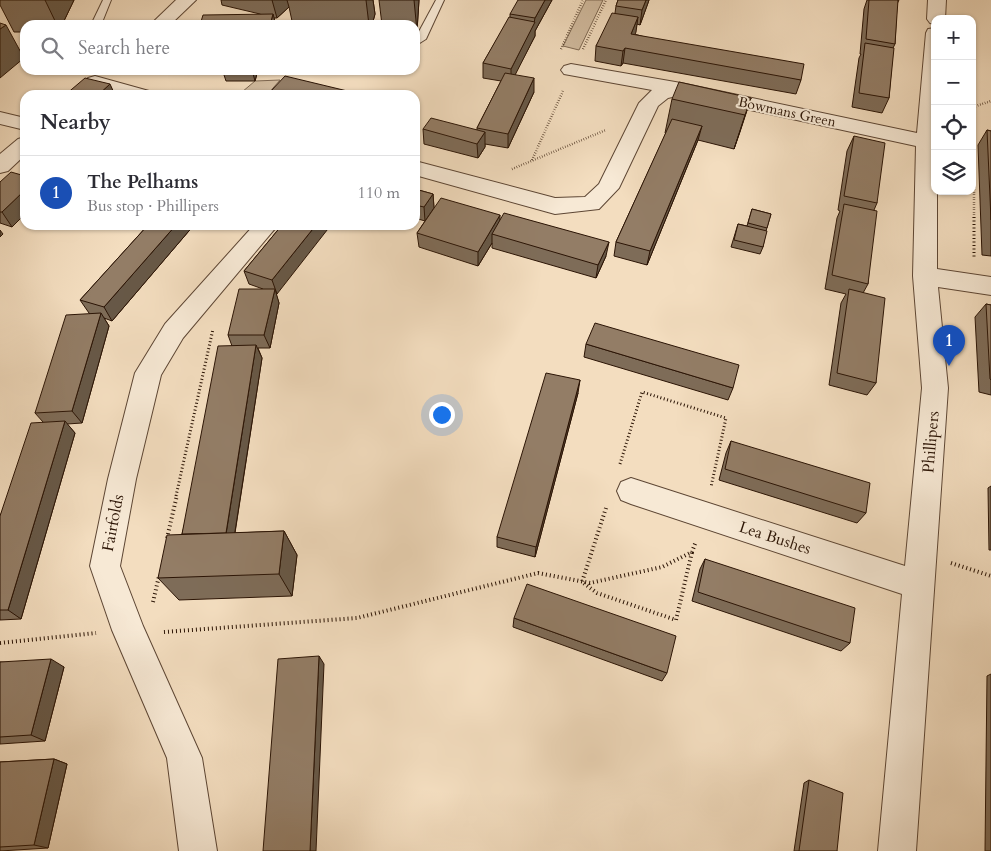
<!DOCTYPE html>
<meta charset="utf-8">
<style>
:root{--surface:#fff;--page:#f2f2f3;--text:#2b2b33;--muted:#7c7c81;--line:#e1e1e2;--accent:#8f2418}
body{margin:0;font-family:Cardo,serif;background:var(--page);color:var(--text)}
.controls{position:absolute;right:15px;top:15px;display:grid;overflow:hidden;border-radius:10px;box-shadow:0 1px 4px #0004}
.controls button{width:45px;height:45px;display:grid;place-items:center;padding:0;border:0;border-bottom:1px solid var(--line);background:var(--surface);color:var(--text);font:25px sans-serif}
.you{position:absolute;left:441px;top:414px;width:18px;height:18px;margin:-12px;border:4px solid #fff;border-radius:50%;background:#1a73e8;box-shadow:0 0 0 8px #1a73e833}
.badge{display:grid;place-items:center;width:32px;height:32px;border-radius:50%;background:var(--accent);color:#fff;font-size:16px;font-weight:700}
.pin{position:absolute;translate:-50% -41px;filter:drop-shadow(0 1px 2px #0008)}
.pin::after{content:'';position:absolute;top:26px;width:18px;height:15px;background:inherit;clip-path:polygon(0 0,100% 0,50% 100%)}
.list{margin:0;padding:0;list-style:none}
h2{display:flex;justify-content:space-between;align-items:center;height:65px;margin:0;padding:0 20px;font-size:21px}
h2 small{font-size:16px;font-weight:400;color:var(--muted)}
.list li{display:grid;grid-template-columns:32px 1fr auto;gap:15px;align-items:center;box-sizing:border-box;height:75px;padding:0 20px;border-top:1px solid var(--line)}
.list b{display:block;font-size:19px;white-space:nowrap}
.list p{margin:0;font-size:16px;white-space:nowrap;color:var(--muted)}
.list em{font-size:16px;font-style:normal;color:var(--muted)}
.icon{flex:none;width:28px;height:28px;fill:none;stroke:currentColor;stroke-width:2;stroke-linecap:round;stroke-linejoin:round}
.map{position:relative;flex:none;width:991px;height:851px;overflow:hidden}
.search{position:absolute;background:var(--surface);box-shadow:0 1px 4px #0004;left:20px;top:20px;width:400px;height:55px;display:flex;align-items:center;gap:12px;box-sizing:border-box;padding:0 18px;border-radius:15px;color:var(--muted);font-size:19px}
.panel{position:absolute;background:var(--surface);box-shadow:0 1px 4px #0004;left:20px;top:90px;width:400px;height:140px;border-radius:15px}
.map>svg:first-child{display:block}
.green{fill:#d1bb9f;stroke:#7e6852}
.lines{fill:none;stroke-linecap:round;stroke-linejoin:round}
.lane-casing{stroke:#5d4634;stroke-width:2}
.street-casing{stroke:#5d4634;stroke-width:2}
.path-far2{stroke:#2b1405;stroke-width:2.5;stroke-dasharray:0.5 2;stroke-linecap:butt}
.path-far1{stroke:#2b1405;stroke-width:3;stroke-dasharray:1 2.5;stroke-linecap:butt}
.path{stroke:#2b1405;stroke-width:4;stroke-dasharray:1 3;stroke-linecap:butt}
.lane{fill:#f7e9d5;fill-rule:evenodd}
.street{fill:#f7e9d5;fill-rule:evenodd}
.wall{fill:#7e6c58;stroke:#2b1405}
.shaded-wall{fill:#675847;stroke:#2b1405}
.building{fill:#937d66;stroke:#2b1405}
.labels{text-anchor:middle;dominant-baseline:central;stroke-width:4;stroke-linejoin:round;paint-order:stroke}
.far-street-label{font-size:14px;fill:#2b1405;stroke:#f7e9d5}
.street-label{font-size:16px;fill:#2b1405;stroke:#f7e9d5}
</style>
<div class="map">
<svg width="991" height="851" viewBox="0 0 991 851">
<rect width="100%" height="100%" fill="#f3ddbf"/>
<filter id="stains"><feTurbulence type="fractalNoise" baseFrequency=".004" numOctaves="4"/><feColorMatrix values="0 0 0 0 .2 0 0 0 0 .09 0 0 0 0 .02 0 0 0 .5 -.17"/></filter>
<radialGradient id="worn" r=".72"><stop offset=".6" stop-color="#630" stop-opacity="0"/><stop offset="1" stop-color="#630" stop-opacity=".3"/></radialGradient>
<g class="green">
<polygon points="586,0 603,0 579,50 563,46"/>
<polygon points="280,80 267,95 242,92 255,81"/>
</g>
<g class="lines">
<g class="lane-casing">
<g id="lane">
<polygon points="103,0 111,0 101,25 91,25"/>
<polygon points="436,0 444,0 426,39 415,46 415,39"/>
</g>
</g>
<g class="street-casing">
<g id="street">
<polygon points="176,0 196,0 170,25 150,25"/>
<polygon points="928,0 946,0 945,19 935,19 935,24 930,23 927,19"/>
<polygon points="935,28 935,191 937,191 937,269 991,277 991,295 938,287 948,388 916,851 878,851 902,594 631,504 621,500 617,491 621,482 631,478 905,566 922,388 913,276 916,146 681,95 668,98 658,106 619,188 599,209 555,214 415,175 415,161 555,198 585,197 599,184 639,103 652,90 564,74 561,70 564,66 571,64 681,83 917,133 926,33 928,29"/>
<polygon points="95,76 149,91 152,95 120,95 88,86 85,82 88,78"/>
<polygon points="0,112 25,118 25,130 0,124"/>
<polygon points="25,137 25,155 8,171 0,173 0,154 18,139"/>
<polygon points="254,225 278,225 183,338 161,375 136,479 120,566 143,626 202,758 217,851 179,851 167,758 112,630 90,566 108,479 135,373 165,324"/>
</g>
</g>
<g class="path-far2">
<polyline points="561,49 583,0"/>
<polyline points="583,49 606,0"/>
<polyline points="973,107 991,101"/>
<polyline points="974,107 974,218"/>
<polyline points="532,160 563,91"/>
<polyline points="512,169 606,130"/>
</g>
<g class="path-far1">
<polyline points="974,217 974,259"/>
<polyline points="620,464 642,392 726,418 711,487"/>
<polyline points="176,496 213,329"/>
</g>
<g class="path">
<polyline points="606,508 582,582 597,593 676,620 692,552"/>
<polyline points="167,538 177,495"/>
<polyline points="951,563 991,576"/>
<polyline points="153,602 159,576"/>
<polyline points="164,632 357,618 538,573 590,583 662,567 692,552 696,541"/>
<polyline points="0,643 96,633"/>
</g>
<use href="#lane" class="lane"/>
<use href="#street" class="street"/>
</g>
<g class="wall">
<polygon points="0,0 74,0 62,25 25,25 25,32 14,32 0,5"/>
<polygon points="221,0 373,0 375,14 372,25 321,25 292,21 289,7 277,18 274,18 276,25 260,14 222,5"/>
<polygon points="379,0 419,0 417,31 415,31 415,25 382,25"/>
<polygon points="552,0 535,31 535,36 515,74 534,92 508,148 485,144 485,147 478,158 424,144 423,129 477,130 477,128 501,81 483,78 483,63 510,17 510,14"/>
<polygon points="618,0 649,0 640,25 637,24 634,34 801,80 796,94 623,63 621,66 595,61 596,46 615,13 616,6"/>
<polygon points="867,0 899,0 897,4 895,44 893,48 889,98 882,113 852,107 859,58 861,54 860,54 864,9"/>
<polygon points="198,70 258,70 255,81 226,81 223,72 199,72"/>
<polygon points="271,91 364,95 272,95"/>
<polygon points="751,98 734,149 698,140 647,265 614,256 616,242 666,133 665,133 672,99"/>
<polygon points="987,130 991,131 991,256 982,255 978,145"/>
<polygon points="854,136 877,203 874,210 868,284 863,293 876,383 867,395 829,385 841,303 846,294 825,289 837,218 840,211 838,210 847,151"/>
<polygon points="0,182 12,227 0,223"/>
<polygon points="415,189 433,194 434,208 500,220 606,256 596,278 492,248 492,243 478,266 419,247 417,233 425,221 415,218"/>
<polygon points="752,209 771,214 766,231 763,247 760,254 731,247 738,224 747,226"/>
<polygon points="148,225 194,225 112,321 104,318 109,326 82,423 67,424 75,433 21,619 0,620 0,516 43,422 35,413 90,314 89,313 80,300"/>
<polygon points="282,225 277,294 276,294 279,303 270,348 258,348 262,358 235,533 284,531 297,555 292,596 179,600 158,578 182,534 232,346 228,335 263,289 249,284 244,271"/>
<polygon points="986,304 991,305 991,395 979,392 975,317"/>
<polygon points="586,344 733,388 728,400 584,357"/>
<polygon points="578,393 535,557 497,547 497,537"/>
<polygon points="731,441 866,513 857,523 719,480 726,453"/>
<polygon points="991,486 991,550 989,550 988,488"/>
<polygon points="705,559 850,643 841,651 692,601 700,569"/>
<polygon points="514,618 667,673 662,681 513,627"/>
<polygon points="0,662 64,667 45,741 0,744"/>
<polygon points="991,674 991,851 985,851 987,676"/>
<polygon points="54,759 67,764 48,848 0,851 0,762"/>
<polygon points="809,780 837,851 794,851 804,783"/>
</g>
<g class="shaded-wall">
<polygon points="45,0 74,0 62,25 57,25"/>
<polygon points="272,0 287,0 289,7 277,18"/>
<polygon points="366,0 373,0 375,14 372,25 369,25"/>
<polygon points="414,0 419,0 417,31"/>
<polygon points="545,0 552,0 535,31 535,36 511,83 511,69 534,23 535,18"/>
<polygon points="646,0 649,0 648,3 640,25 642,10"/>
<polygon points="273,14 276,25 270,25"/>
<polygon points="638,17 636,32 629,48 631,34"/>
<polygon points="6,25 24,58 0,78 0,29"/>
<polygon points="625,48 623,63 621,66 623,51"/>
<polygon points="252,70 258,70 255,81"/>
<polygon points="534,78 534,92 508,148 508,134"/>
<polygon points="110,84 115,95 98,95"/>
<polygon points="751,98 740,132 734,149 745,115"/>
<polygon points="702,126 698,140 647,265 650,251"/>
<polygon points="485,132 485,147 478,158 477,144"/>
<polygon points="25,190 25,214 12,227 2,212"/>
<polygon points="433,194 434,208 425,221 424,207"/>
<polygon points="500,215 500,229 492,234 492,243 478,266 478,252"/>
<polygon points="176,225 194,225 112,321 104,307"/>
<polygon points="316,225 331,225 277,294 272,280"/>
<polygon points="0,230 3,234 0,237"/>
<polygon points="609,242 606,256 596,278 598,265"/>
<polygon points="275,289 279,303 270,348 264,335"/>
<polygon points="101,313 109,326 82,423 72,411"/>
<polygon points="256,345 262,358 231,557 224,547"/>
<polygon points="580,380 578,393 535,557 536,547"/>
<polygon points="65,421 75,433 21,619 8,610"/>
<polygon points="284,531 297,555 292,596 279,574"/>
<polygon points="319,656 324,664 316,851 310,851"/>
<polygon points="51,659 64,667 45,741 31,735"/>
<polygon points="54,759 67,764 48,848 34,845"/>
</g>
<g class="building">
<polygon points="518,0 545,0 535,18 510,14"/>
<polygon points="618,0 646,0 642,10 616,6"/>
<polygon points="869,0 898,0 895,44 866,39"/>
<polygon points="612,13 638,17 631,34 804,64 801,80 625,48 623,51 596,46"/>
<polygon points="273,14 270,25 200,25 203,15"/>
<polygon points="509,17 535,22 511,69 483,63"/>
<polygon points="0,23 6,25 0,29"/>
<polygon points="865,43 894,48 889,98 859,93"/>
<polygon points="505,73 534,78 508,134 477,128"/>
<polygon points="285,76 364,95 286,95 271,91"/>
<polygon points="85,78 110,84 98,95 65,95"/>
<polygon points="679,82 751,98 745,115 672,99"/>
<polygon points="431,118 485,132 477,144 423,129"/>
<polygon points="672,119 702,126 650,251 616,242"/>
<polygon points="987,130 991,131 991,220"/>
<polygon points="854,136 885,143 877,203 844,196"/>
<polygon points="11,172 25,176 25,190 2,212 0,212 0,182"/>
<polygon points="415,189 433,194 424,207 415,205"/>
<polygon points="441,198 500,215 478,252 417,233"/>
<polygon points="844,204 877,211 868,284 832,275"/>
<polygon points="752,209 771,214 767,228 748,223"/>
<polygon points="504,213 609,242 598,265 492,234"/>
<polygon points="738,224 767,231 763,247 734,240"/>
<polygon points="148,225 176,225 104,307 80,300"/>
<polygon points="282,225 316,225 272,280 244,271"/>
<polygon points="239,289 275,289 264,335 228,335"/>
<polygon points="849,289 885,298 876,383 837,373"/>
<polygon points="986,304 991,305 991,380 990,379"/>
<polygon points="101,313 72,411 35,413 66,315"/>
<polygon points="595,323 739,365 733,388 586,344"/>
<polygon points="256,345 226,533 182,534 218,346"/>
<polygon points="546,373 580,380 536,547 497,537"/>
<polygon points="65,421 8,610 0,610 0,516 31,423"/>
<polygon points="731,441 870,483 866,513 725,469"/>
<polygon points="284,531 279,574 158,578 167,535"/>
<polygon points="705,559 855,608 850,643 698,592"/>
<polygon points="527,584 676,636 667,673 514,618"/>
<polygon points="319,656 310,851 263,851 278,659"/>
<polygon points="51,659 31,735 0,737 0,662"/>
<polygon points="54,759 34,845 0,847 0,762"/>
<polygon points="809,780 843,793 837,851 799,851"/>
</g>
<g class="labels">
<g class="far-street-label">
<text transform="translate(787 112) rotate(12)">Bowmans Green</text>
</g>
<g class="street-label">
<text transform="translate(931 442) rotate(-85)">Phillipers</text>
<text transform="translate(113 523) rotate(-79)">Fairfolds</text>
<text transform="translate(775 538) rotate(18)">Lea Bushes</text>
</g>
</g>
<rect width="100%" height="100%" filter="url(#stains)"/>
<rect width="100%" height="100%" fill="url(#worn)"/>
</svg>
<div class="controls">
<button>+</button>
<button>−</button>
<button><svg class="icon" aria-label="locate" viewBox="0 0 24 24"><circle cx="12" cy="12" r="6"/><path d="M12 2v4M12 18v4M2 12h4M18 12h4"/></svg></button>
<button><svg class="icon" aria-label="layers" viewBox="0 0 24 24"><path d="M12 4l9 5-9 5-9-5zM3 14l9 5 9-5"/></svg></button>
</div>
<div class="you"></div>
<div class="pin badge" style="left:949px;top:366px;background:#1a4fb4">1</div>
<div class="search"><svg class="icon" aria-label="search" viewBox="0 0 24 24"><circle cx="10" cy="10" r="6"/><path d="M15 15l6 6"/></svg>Search here</div>
<section class="panel">
<h2>Nearby<small></small></h2>
<ul class="list">
<li><span class="badge" style="background:#1a4fb4">1</span><div><b>The Pelhams</b><p>Bus stop · Phillipers</p></div><em>110 m</em></li>
</ul>
</section>
</div>
